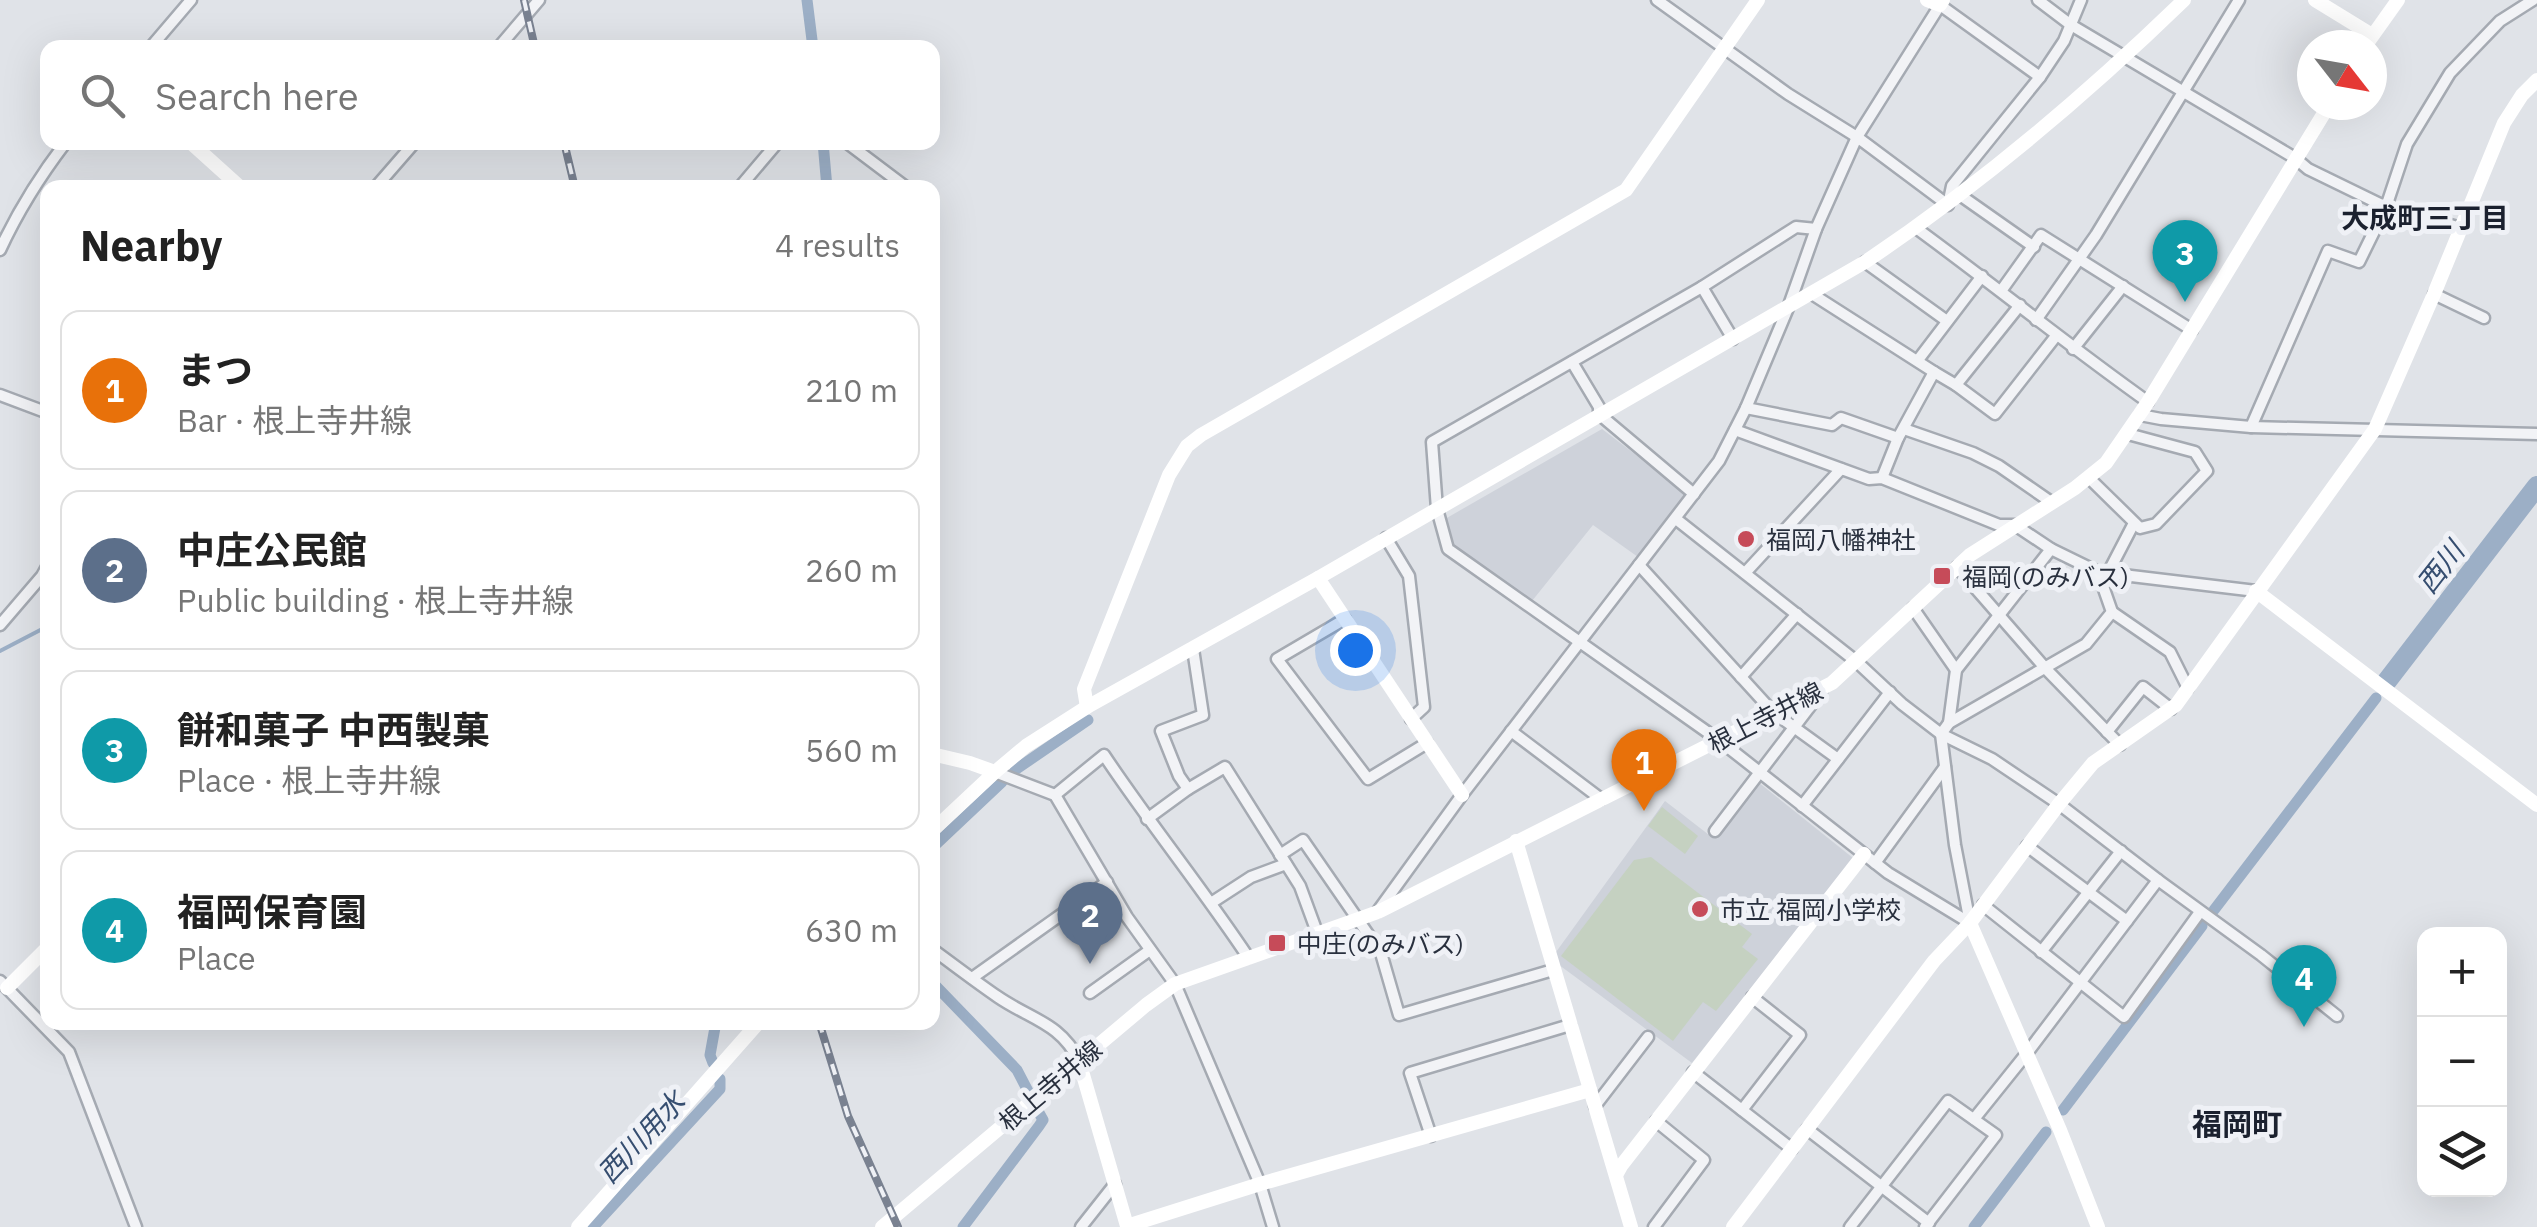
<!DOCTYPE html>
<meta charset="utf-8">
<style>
:root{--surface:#fff;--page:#f6f6f6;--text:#222;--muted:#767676;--line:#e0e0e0;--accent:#ea580c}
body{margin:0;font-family:"IBM Plex Sans","Noto Sans JP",sans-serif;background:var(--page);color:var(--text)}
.controls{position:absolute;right:30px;bottom:30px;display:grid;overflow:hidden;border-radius:20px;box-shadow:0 10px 40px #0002}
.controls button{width:90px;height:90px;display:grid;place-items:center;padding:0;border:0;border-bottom:2px solid var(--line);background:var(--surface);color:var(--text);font:50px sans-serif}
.compass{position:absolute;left:2297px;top:30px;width:90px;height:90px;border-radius:50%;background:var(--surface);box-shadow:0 10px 40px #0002;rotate:121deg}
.you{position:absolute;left:1355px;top:650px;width:35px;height:35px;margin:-25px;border:8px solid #fff;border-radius:50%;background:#1a73e8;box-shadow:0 0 0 15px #1a73e833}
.badge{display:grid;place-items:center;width:65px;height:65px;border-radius:50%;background:var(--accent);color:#fff;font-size:32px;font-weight:700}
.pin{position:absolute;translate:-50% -82px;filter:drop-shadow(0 2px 5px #0008)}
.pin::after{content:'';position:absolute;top:52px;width:35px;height:30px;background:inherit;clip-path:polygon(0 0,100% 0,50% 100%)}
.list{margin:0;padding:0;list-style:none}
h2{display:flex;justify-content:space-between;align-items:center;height:130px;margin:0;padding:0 40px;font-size:42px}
h2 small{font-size:32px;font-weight:400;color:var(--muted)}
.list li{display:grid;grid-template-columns:65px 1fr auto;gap:30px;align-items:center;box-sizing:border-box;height:160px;margin:0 20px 20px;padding:0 20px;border:2px solid var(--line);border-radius:20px}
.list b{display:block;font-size:38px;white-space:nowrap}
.list p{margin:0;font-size:32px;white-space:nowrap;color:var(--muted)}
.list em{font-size:32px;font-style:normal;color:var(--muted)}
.icon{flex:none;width:55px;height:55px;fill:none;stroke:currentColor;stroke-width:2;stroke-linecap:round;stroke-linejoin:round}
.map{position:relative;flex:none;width:2537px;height:1227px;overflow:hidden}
.search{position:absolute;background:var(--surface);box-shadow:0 10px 40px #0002;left:40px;top:40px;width:900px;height:110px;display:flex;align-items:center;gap:25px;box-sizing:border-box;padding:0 35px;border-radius:20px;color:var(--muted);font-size:38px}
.panel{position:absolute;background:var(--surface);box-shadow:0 10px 40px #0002;left:40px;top:180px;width:900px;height:850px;border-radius:20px}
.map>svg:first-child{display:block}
.built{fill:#ced2da}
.green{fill:#c5d1c1}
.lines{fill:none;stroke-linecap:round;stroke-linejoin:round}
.stream{stroke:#9cafc6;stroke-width:4}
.canal{stroke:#9cafc6;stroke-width:11}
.river{stroke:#9cafc6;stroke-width:20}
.street-casing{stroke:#a5aab2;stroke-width:15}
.street{stroke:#f2f3f6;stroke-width:10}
.secondary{stroke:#fff;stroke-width:14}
.rail-casing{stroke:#7a8291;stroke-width:8}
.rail{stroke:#eff1f6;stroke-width:4;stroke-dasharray:11;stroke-linecap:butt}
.poi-dot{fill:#c64b59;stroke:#eff1f6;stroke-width:4}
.labels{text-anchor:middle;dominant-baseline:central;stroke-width:10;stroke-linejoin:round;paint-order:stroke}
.poi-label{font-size:25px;fill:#29303e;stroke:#eff1f6;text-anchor:start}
.street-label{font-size:25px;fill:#29303e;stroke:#eff1f6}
.neighbourhood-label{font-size:28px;font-weight:bold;fill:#1b212f;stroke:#eff1f6}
.water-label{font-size:28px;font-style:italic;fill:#364e70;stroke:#eff1f6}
.quarter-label{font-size:30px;font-weight:bold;fill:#1b212f;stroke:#eff1f6}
</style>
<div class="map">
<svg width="2537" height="1227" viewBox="0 0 2537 1227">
<rect width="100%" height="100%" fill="#e0e3e8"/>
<g class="built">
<polygon points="1602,429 1686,493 1638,557 1593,525 1532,601 1452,547 1445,519"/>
<polygon points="1758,782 1853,858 1692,1063 1551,959 1665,801 1713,838"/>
</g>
<g class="green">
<polygon points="1662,807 1698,836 1685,854 1648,826"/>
<polygon points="1651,857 1752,934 1742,947 1758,959 1716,1011 1703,1002 1673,1041 1561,956 1634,860"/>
</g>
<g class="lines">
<polyline class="stream" points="0,651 48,626"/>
<g class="canal">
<polyline points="807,0 813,48"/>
<polyline points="823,142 827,188"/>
<polyline points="1015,770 1088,720"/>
<polyline points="932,848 1002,782"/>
<polyline points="2214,910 2376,698"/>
<polyline points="932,982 1017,1070 1029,1093"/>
<polyline points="713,1063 710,1055 716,1022"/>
<polyline points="2063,1110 2202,926"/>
<polyline points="593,1227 720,1089 720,1079"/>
<polyline points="963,1227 1039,1126 1043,1120 1038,1111"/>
<polyline points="1974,1227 2046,1132"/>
</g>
<polyline class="river" points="2387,681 2537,486"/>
<g class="street-casing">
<g id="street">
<polyline points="1657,0 1788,94 1857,137 1948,205 1952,186 2040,77 2064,41 2081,0"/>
<polyline points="2038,0 2071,25 2295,158 2308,169 2386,207 2461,228"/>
<polyline points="150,48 191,0"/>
<polyline points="498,48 539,0"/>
<polyline points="846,142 907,188"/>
<polyline points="375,188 415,142"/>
<polyline points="739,188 778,142"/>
<polyline points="1960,195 2034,247"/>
<path d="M1916,228c78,57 153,118 232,174"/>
<polyline points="1816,229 1796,227 1702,287 1432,442 1437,509 1448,549 1720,741 1888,873 1970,923"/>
<path d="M0,250c18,-39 40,-74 66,-108"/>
<polyline points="1865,262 1947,321"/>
<polyline points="1702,287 1733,339"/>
<polyline points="2001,291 2041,235 2192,330"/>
<polyline points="1812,294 1934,372"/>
<polyline points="2434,294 2484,318"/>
<polyline points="2036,320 2096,235 2239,0"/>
<polyline points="2073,349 2123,286"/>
<polyline points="1918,360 1982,276"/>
<polyline points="1572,362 1599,407 1599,414 1694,494"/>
<polyline points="1956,385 1995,414 2056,336"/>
<polyline points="0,395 48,413"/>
<polyline points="1746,408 1832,425 1841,418 1898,438"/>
<polyline points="2140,415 2161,419 2251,427 2537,434"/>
<polyline points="2251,427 2328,251 2359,262 2386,207 2407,144 2450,73 2500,21 2533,0"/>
<polyline points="1904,429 1973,453 1999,466 2051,502"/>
<polyline points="1735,430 1869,479 1882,478 1999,525 2015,525 2051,549 2098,572 2256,591"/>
<polyline points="1882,478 1898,438 1934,372 1956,385 2020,305"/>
<polyline points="2089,478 2140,528 2156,524 2207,471 2195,452 2128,434"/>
<polyline points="1676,519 1857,662 1902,704 1941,734 1992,759 2059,804 2158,880 2261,955 2337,1016"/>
<polyline points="1386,538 1409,576 1424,707 1411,719"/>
<polyline points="1639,565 1773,712 1838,759"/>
<polyline points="1957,567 2046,669 2120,745"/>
<polyline points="1745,573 1841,469"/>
<polyline points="2108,573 2134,523"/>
<polyline points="1913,608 1956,670"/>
<polyline points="2112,612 2170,652 2188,688"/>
<polyline points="1345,619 1277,659 1368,779 1427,743"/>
<polyline points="0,625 42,576 48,565"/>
<polyline points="1741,677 1797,614"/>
<polyline points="1949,723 1956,670 2051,549"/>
<polyline points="1511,731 1601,799"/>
<polyline points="2107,732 2143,687 2171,709"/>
<polyline points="995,772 1055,795 1127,917 1175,984 1260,1184 1273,1227"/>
<polyline points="1188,789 1179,776 1161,731 1203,715 1193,649"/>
<path d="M1055,795l49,-40c46,69 98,133 144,202"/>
<polyline points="1802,806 1890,692"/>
<polyline points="1147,819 1188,789 1225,767 1300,886 1318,935"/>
<polyline points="1715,831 1821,692"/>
<polyline points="2027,846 2127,921"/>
<polyline points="1280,855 1303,840 1381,953 1399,1015 1553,970"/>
<polyline points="1875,863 1945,767"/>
<polyline points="1211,903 1251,877 1286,864"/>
<polyline points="1983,905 2124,1017 2200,912"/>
<polyline points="1378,911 1462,795 1719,461 1746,408 1788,308 1816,229 1857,137 1940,5 2040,77"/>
<polyline points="1970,923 1955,845 1941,734 1949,723 2086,644 2112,612 2098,572"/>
<path d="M932,949c22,16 44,33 66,48 32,22 63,26 81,64"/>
<polyline points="2041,952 2121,851"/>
<polyline points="972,978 1107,882"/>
<polyline points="0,981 69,1052 136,1227"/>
<polyline points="1090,993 1150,950"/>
<polyline points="1693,1072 1792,1149"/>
<polyline points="1595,1106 1648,1037"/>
<polyline points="1742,1110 1800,1035 1752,997"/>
<polyline points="1974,1119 2027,1053 2158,880"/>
<polyline points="1807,1129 1929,1223"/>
<polyline points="1431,1136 1410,1073 1570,1025"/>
<polyline points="1081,1227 1115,1184"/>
<polyline points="1654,1227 1704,1160 1656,1121"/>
<polyline points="1850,1227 1948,1101 1996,1135 1925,1227"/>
</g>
</g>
<use href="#street" class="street"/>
<g class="secondary">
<polyline points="1927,0 1940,5 1943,0"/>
<polyline points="2315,0 2372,35"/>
<polyline points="2366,45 2398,0"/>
<polyline points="190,142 241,188"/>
<polyline points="1318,578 1462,795"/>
<polyline points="2256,591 2537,805"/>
<polyline points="1087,707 1084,689 1169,475 1187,446 1201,435 1626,190 1758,0"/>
<polyline points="932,754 970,763 995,772"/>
<path d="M932,831l63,-59 31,-26 61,-39 231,-129 547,-316c115,-77 220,-166 319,-262"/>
<polyline points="1516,841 1631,1227"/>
<polyline points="1970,923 2060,1130 2098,1227"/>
<polyline points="7,988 48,947"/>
<polyline points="1079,1061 1127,1226 1260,1184 1590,1090"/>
<polyline points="1616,1175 1621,1166 1864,854"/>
<polyline points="578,1227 759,1022"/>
<polyline points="882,1227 1146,1005 1175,984 1378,912 1832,683 1970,555 2075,488 2106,463 2148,402 2329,105"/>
<polyline points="1733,1227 1934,961 1970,923 2059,804 2093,763 2176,705 2375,429 2434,294 2504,123 2522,95 2537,80"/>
</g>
<g class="rail-casing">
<g id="rail">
<polyline points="524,0 535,48"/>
<polyline points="564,142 575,188"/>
<polyline points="819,1022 848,1116 898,1227"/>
</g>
</g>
<use href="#rail" class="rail"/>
</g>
<g class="poi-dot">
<circle cx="1746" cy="539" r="10"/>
<rect x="1932" y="566" width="20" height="20" rx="5"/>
<circle cx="1700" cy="909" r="10"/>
<rect x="1267" y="933" width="20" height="20" rx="5"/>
</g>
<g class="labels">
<g class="poi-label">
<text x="1766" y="539">福岡八幡神社</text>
<text x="1962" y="576">福岡(のみバス)</text>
<text x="1720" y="909">市立 福岡小学校</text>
<text x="1297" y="943">中庄(のみバス)</text>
</g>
<g class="street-label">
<text transform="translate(1765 717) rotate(-27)">根上寺井線</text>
<text transform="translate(1050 1085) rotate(-40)">根上寺井線</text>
</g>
<g class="neighbourhood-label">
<text x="2425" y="217">大成町三丁目</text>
</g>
<g class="water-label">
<text transform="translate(2440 567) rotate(-52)">西川</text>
<text transform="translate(641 1137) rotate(-47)">西川用水</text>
</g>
<g class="quarter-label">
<text x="2237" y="1123">福岡町</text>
</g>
</g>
</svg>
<div class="controls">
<button>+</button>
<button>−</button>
<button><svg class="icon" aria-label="layers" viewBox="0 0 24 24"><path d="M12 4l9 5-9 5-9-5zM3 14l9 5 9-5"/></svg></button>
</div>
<svg class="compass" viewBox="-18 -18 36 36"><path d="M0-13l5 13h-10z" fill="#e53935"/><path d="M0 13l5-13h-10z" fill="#767676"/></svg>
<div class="you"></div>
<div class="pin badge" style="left:1644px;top:811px;background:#e8710a">1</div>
<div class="pin badge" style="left:1090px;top:964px;background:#5c6f8a">2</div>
<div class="pin badge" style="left:2185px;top:302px;background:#0f9aa8">3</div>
<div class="pin badge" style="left:2304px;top:1027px;background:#0f9aa8">4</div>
<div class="search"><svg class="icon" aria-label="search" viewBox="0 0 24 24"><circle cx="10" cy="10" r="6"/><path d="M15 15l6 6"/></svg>Search here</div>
<section class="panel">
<h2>Nearby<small>4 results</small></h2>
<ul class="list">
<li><span class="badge" style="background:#e8710a">1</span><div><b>まつ</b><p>Bar · 根上寺井線</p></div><em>210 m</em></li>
<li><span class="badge" style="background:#5c6f8a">2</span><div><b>中庄公民館</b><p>Public building · 根上寺井線</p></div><em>260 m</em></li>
<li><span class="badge" style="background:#0f9aa8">3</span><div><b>餅和菓子 中西製菓</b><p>Place · 根上寺井線</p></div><em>560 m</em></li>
<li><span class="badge" style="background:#0f9aa8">4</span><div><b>福岡保育園</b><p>Place</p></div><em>630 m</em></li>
</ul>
</section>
</div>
